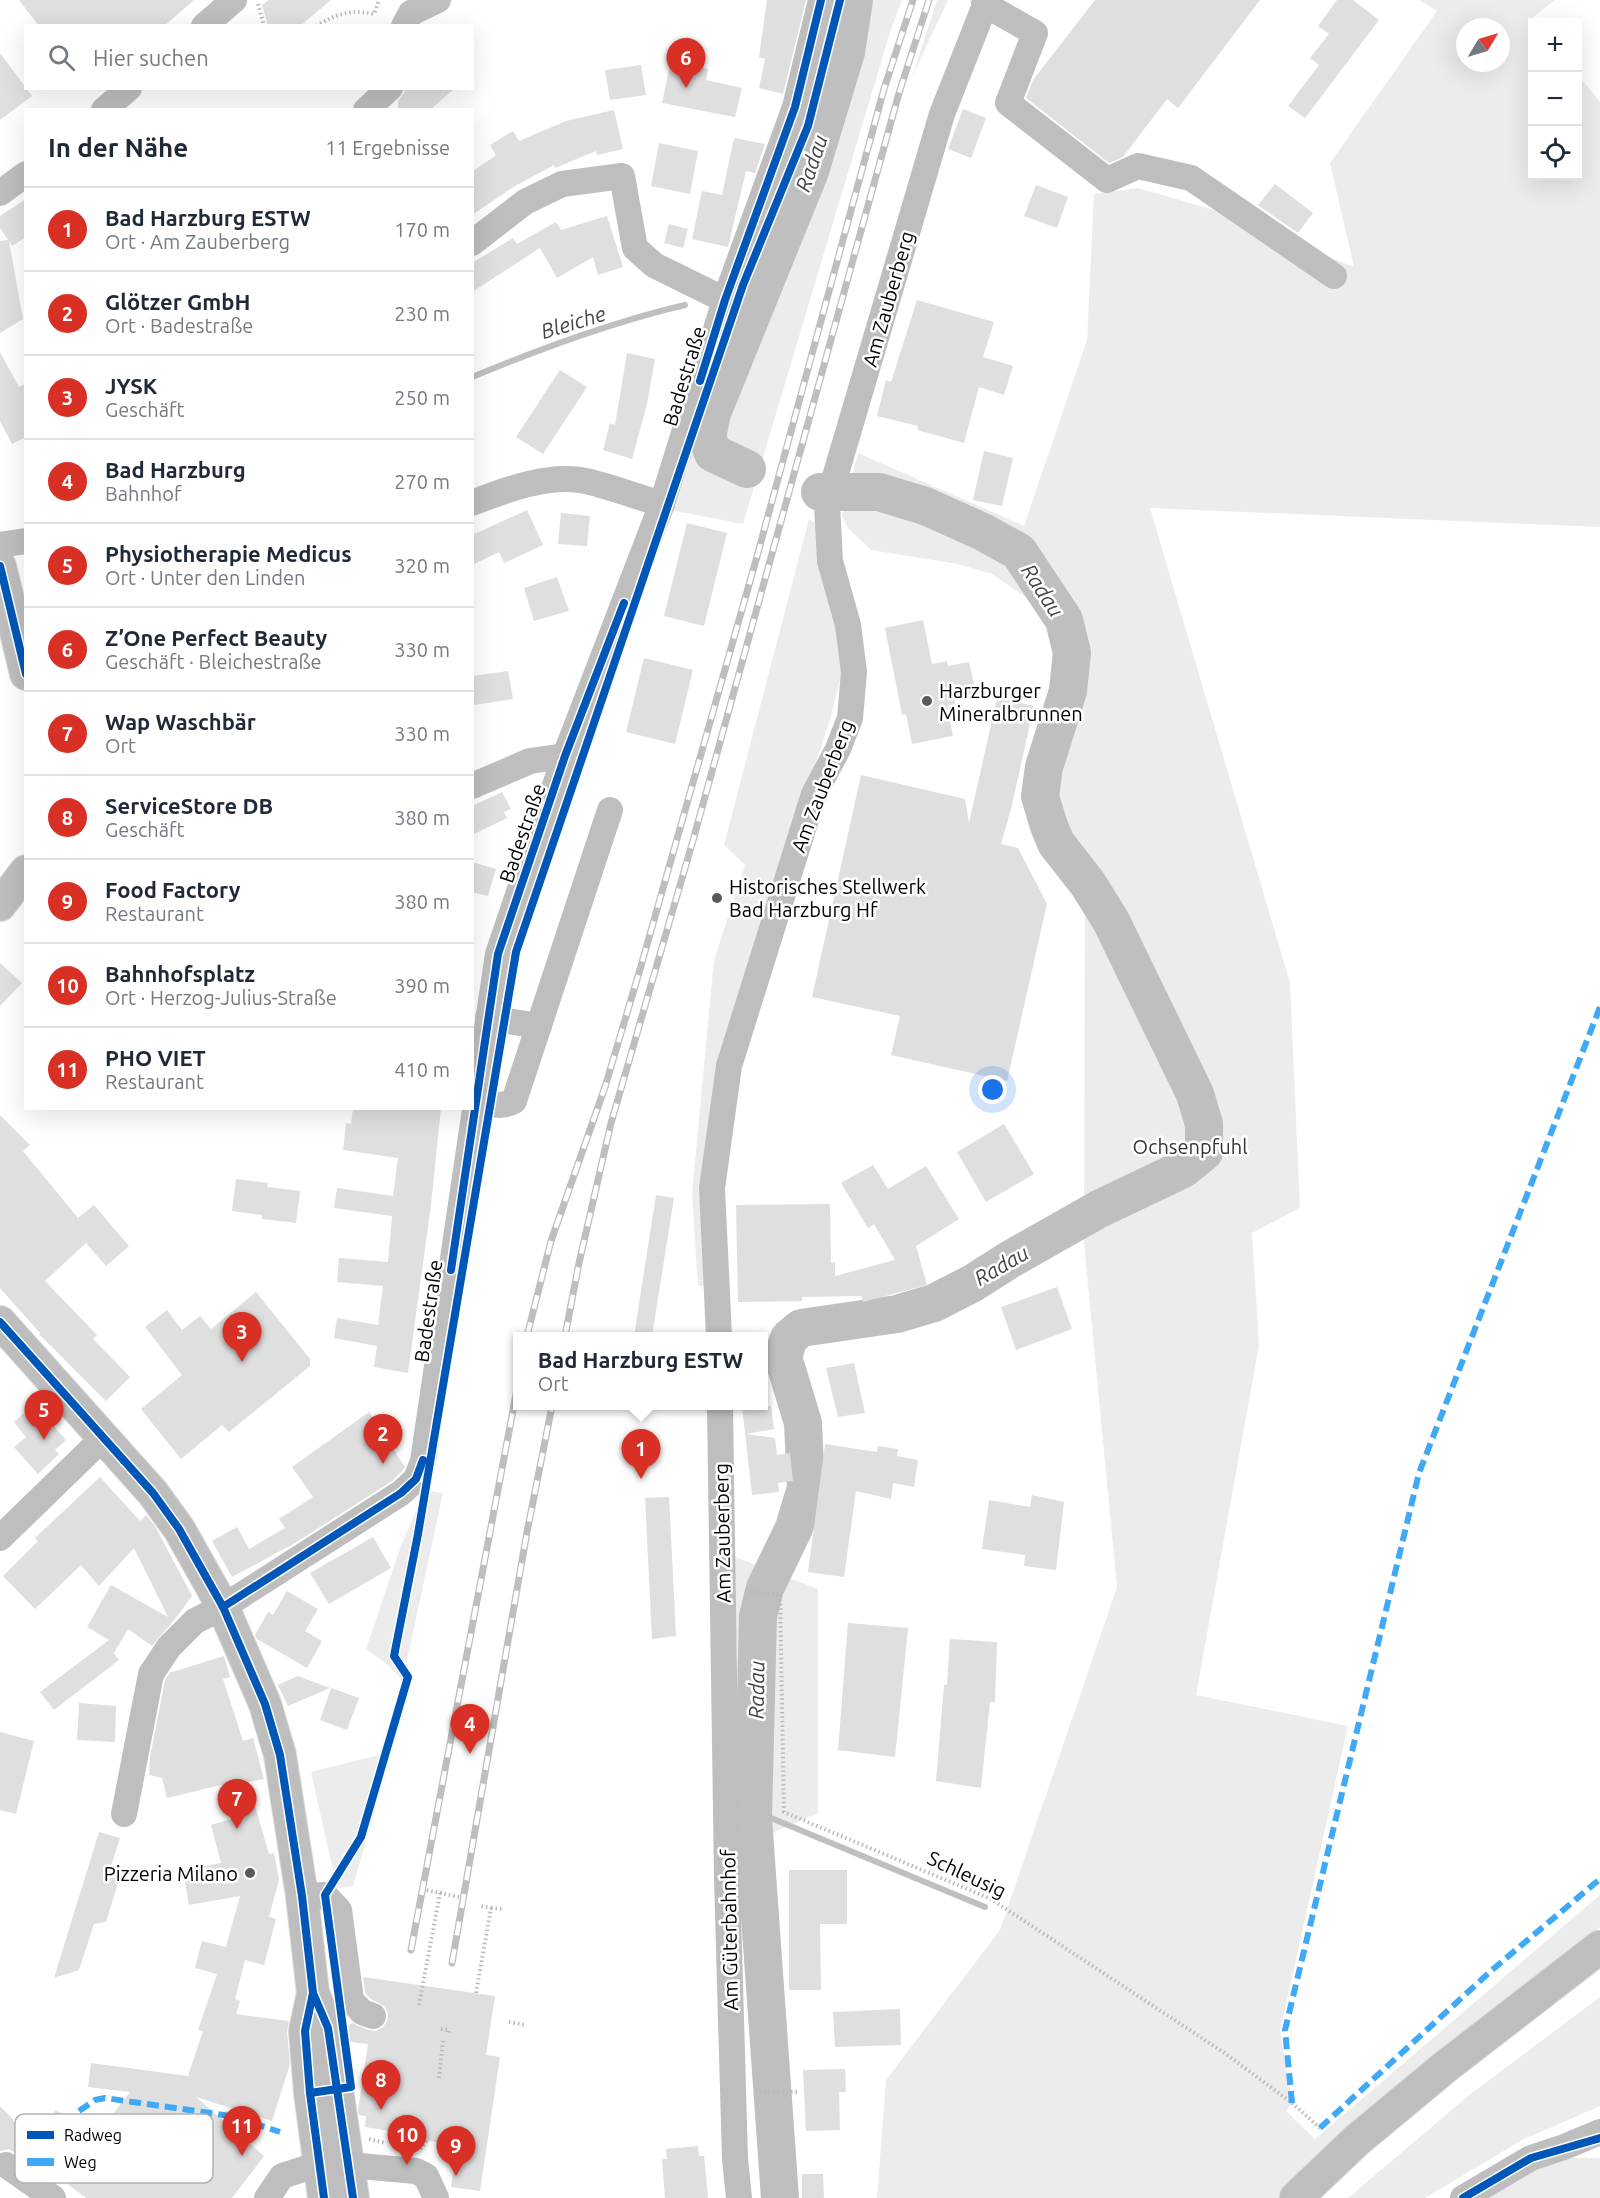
<!DOCTYPE html>
<html lang="de">
<meta charset="utf-8">
<style>
:root{--surface:#fff;--page:#f2f2f3;--text:#1f2937;--muted:#747a83;--line:#e0e1e3;--accent:#d93025}
body{margin:0;font-family:Ubuntu,sans-serif;background:var(--page);color:var(--text)}
.controls{position:absolute;right:18px;top:18px;display:grid;overflow:hidden;border-radius:0px;box-shadow:0 6px 24px #0002}
.controls button{width:54px;height:54px;display:grid;place-items:center;padding:0;border:0;border-bottom:2px solid var(--line);background:var(--surface);color:var(--text);font:30px sans-serif}
.compass{position:absolute;left:1456px;top:18px;width:54px;height:54px;border-radius:50%;background:var(--surface);box-shadow:0 6px 24px #0002;rotate:52deg}
.you{position:absolute;left:993px;top:1090px;width:21px;height:21px;margin:-15px;border:4px solid #fff;border-radius:50%;background:#1a73e8;box-shadow:0 0 0 9px #1a73e833}
.badge{display:grid;place-items:center;width:39px;height:39px;border-radius:50%;background:var(--accent);color:#fff;font-size:20px;font-weight:700}
.pin{position:absolute;translate:-50% -50px;filter:drop-shadow(0 2px 3px #0008)}
.pin::after{content:'';position:absolute;top:32px;width:21px;height:18px;background:inherit;clip-path:polygon(0 0,100% 0,50% 100%)}
.popup{position:absolute;left:513px;top:1332px;width:255px;height:78px;box-sizing:border-box;display:grid;place-content:center;border-radius:0px;background:var(--surface);filter:drop-shadow(0 2px 4px #0005);font-size:20px;white-space:nowrap;color:var(--muted)}
.popup b{font-size:22px;color:var(--text)}
.popup::after{content:'';position:absolute;left:50%;top:100%;margin-left:-12px;border:12px solid transparent;border-top-color:var(--surface)}
.list{margin:0;padding:0;list-style:none}
h2{display:flex;justify-content:space-between;align-items:center;height:78px;margin:0;padding:0 24px;font-size:26px}
h2 small{font-size:20px;font-weight:400;color:var(--muted)}
.list li{display:grid;grid-template-columns:39px 1fr auto;gap:18px;align-items:center;box-sizing:border-box;height:84px;padding:0 24px;border-top:2px solid var(--line)}
.list b{display:block;font-size:22px;white-space:nowrap}
.list p{margin:0;font-size:20px;white-space:nowrap;color:var(--muted)}
.list em{font-size:20px;font-style:normal;color:var(--muted)}
.icon{flex:none;width:33px;height:33px;fill:none;stroke:currentColor;stroke-width:2;stroke-linecap:round;stroke-linejoin:round}
.map{position:relative;flex:none;width:1600px;height:2198px;overflow:hidden}
.search{position:absolute;background:var(--surface);box-shadow:0 6px 24px #0002;left:24px;top:24px;width:450px;height:66px;display:flex;align-items:center;gap:15px;box-sizing:border-box;padding:0 21px;border-radius:0px;color:var(--muted);font-size:22px}
.panel{position:absolute;background:var(--surface);box-shadow:0 6px 24px #0002;left:24px;top:108px;width:450px;height:1002px;border-radius:0px}
.map>svg:first-child{display:block}
.green{fill:#ececec;fill-rule:evenodd}
.lines{fill:none;stroke-linecap:round;stroke-linejoin:round}
.stream{stroke:#bfbfbf;stroke-width:6}
.river{stroke:#bfbfbf;stroke-width:38}
.building{fill:#dfdfdf}
.major-casing{stroke:#dbdbdb;stroke-width:34}
.highway-casing{stroke:#dbdbdb;stroke-width:35}
.path{stroke:#b9b9b9;stroke-width:4;stroke-dasharray:1.5 3;stroke-linecap:butt}
.minor{stroke:#bebebe;stroke-width:26}
.major{stroke:#bebebe;stroke-width:32}
.highway{stroke:#bebebe;stroke-width:33}
.rail-casing{stroke:#bebebe;stroke-width:7}
.rail{stroke:#fff;stroke-width:4.5;stroke-dasharray:14;stroke-linecap:butt}
.quiet{stroke:#3fa9f5;stroke-width:6;stroke-dasharray:12 6;stroke-linecap:butt}
.cycleway-casing{stroke:#fff;stroke-width:11}
.cycleway{stroke:#0057b8;stroke-width:8}
.poi-dot{fill:#595959;stroke:#fff;stroke-width:2}
.labels{text-anchor:middle;dominant-baseline:central;stroke-width:5;stroke-linejoin:round;paint-order:stroke}
.street-label{font-size:20px;fill:#000;stroke:#fff}
.poi-label{font-size:20px;fill:#000;stroke:#fff;text-anchor:start}
.park-label{font-size:20px;fill:#333;stroke:#fff}
.water-label{font-size:21px;font-style:italic;fill:#444;stroke:#fff}
.key{fill:#fff;stroke:#b2b2b2;stroke-width:1.5}
.key-label{font-size:16px;fill:#000}
</style>
<div class="map">
<svg width="1600" height="2198" viewBox="0 0 1600 2198">
<rect width="100%" height="100%" fill="#fff"/>
<g class="green">
<polygon points="846,0 902,0 890,32 743,524 670,510 812,134"/>
<polygon points="937,0 948,0 912,77"/>
<path d="M1419,0h136l-23,18 4,4h-4v154h46v-101l22,27v425l-450,-19 140,475 10,225 -48,25 7,112 -63,350 152,31 -68,305 12,72 -6,8 29,28 285,-244v32l-193,152 -122,119h-408l9,-118 114,-150 117,-343 -33,-344 1,-356 -41,-152 10,-95 -10,-25 -17,-17 -35,-24 -34,-10 -87,-14 -23,-22 -6,-11 16,-64 166,73 63,-186 7,-146 44,-6 76,22 140,57 -24,-104 107,-152zM1465,27h36v36h-36z"/>
<polygon points="809,519 816,524 839,628 844,664 830,720 759,934 707,1286 698,1286 692,1193 714,960 745,865 724,845"/>
<polygon points="425,1490 443,1493 406,1665 412,1683 353,1886 337,1888 311,1772 379,1755 402,1680 388,1665 366,1649 401,1546"/>
<polygon points="733,1556 818,1589 818,1813 744,1845"/>
<polygon points="1600,1997 1600,2106 1522,2140 1425,2198 1348,2198 1468,2096"/>
<polygon points="1531,2158 1600,2158 1600,2198 1463,2198"/>
</g>
<g class="lines">
<g class="stream">
<path d="M472,377c70,-29 140,-55 213,-72"/>
<polyline points="754,1811 985,1907"/>
</g>
<g class="river">
<polyline points="747,469 713,453 707,437 712,413 810,171 846,52 854,0"/>
<polyline points="780,2198 753,1818 758,1616 765,1588 794,1528 806,1488 803,1423 783,1357 789,1338 801,1328 897,1314 934,1303 973,1283 1009,1260 1099,1209 1183,1169 1204,1152 1204,1124 1195,1094 1111,921 1088,884 1056,843 1049,826 1040,796 1044,767 1068,691 1072,653 1064,620 1019,552 983,532 925,506 879,492 820,492"/>
</g>
</g>
<g class="building">
<polygon points="19,0 194,0 164,26 39,26"/>
<polygon points="269,0 331,0 300,26 268,26 262,5"/>
<polygon points="767,0 806,0 783,94 759,88 765,59 759,57"/>
<polygon points="1095,0 1260,0 1178,108 1167,99 1123,157 1109,163 1026,98 1033,80"/>
<polygon points="1337,0 1353,0 1379,20 1305,118 1288,106 1319,65 1310,58 1329,34 1318,26"/>
<polygon points="0,53 32,96 0,120"/>
<polygon points="671,60 708,69 706,80 742,88 735,117 662,103"/>
<polygon points="641,65 646,95 610,100 605,70"/>
<polygon points="405,88 455,88 430,110 398,110 398,101 404,93"/>
<polygon points="963,109 986,118 971,158 948,149"/>
<polygon points="614,110 623,149 597,155 596,151 555,168 554,165 515,186 472,215 472,172 496,155 490,145 513,131 519,141 566,121"/>
<polygon points="734,138 765,144 755,173 746,171 728,247 692,239 702,191 722,195"/>
<polygon points="659,143 698,151 690,194 651,186"/>
<polygon points="1275,184 1313,213 1298,233 1258,205"/>
<polygon points="1036,185 1068,197 1057,228 1024,216"/>
<polygon points="26,199 26,237 12,246 9,241 23,319 0,333 0,241 8,240 0,228 0,216"/>
<polygon points="607,216 623,267 598,275 593,257 557,278 540,248 472,292 472,263 513,238 517,244 556,222 561,230"/>
<polygon points="669,224 688,229 683,248 664,243"/>
<polygon points="917,300 994,322 983,357 1013,366 1004,395 979,387 964,443 917,430 918,426 877,416 886,380 891,382"/>
<polygon points="0,352 19,387 26,383 26,437 12,444 0,421"/>
<polygon points="627,353 655,359 647,404 632,459 603,450 610,423 615,425"/>
<polygon points="560,370 587,387 543,454 516,437"/>
<polygon points="984,451 1013,458 1002,506 973,500"/>
<polygon points="527,510 543,545 504,563 499,552 472,565 472,535"/>
<polygon points="561,513 590,516 587,546 558,544"/>
<polygon points="687,523 727,533 704,626 664,616"/>
<polygon points="557,577 569,611 534,621 524,588"/>
<polygon points="923,620 932,664 947,661 948,666 969,662 976,693 954,698 955,704 947,706 953,736 912,744 906,714 902,715 885,628"/>
<polygon points="644,658 693,670 675,744 626,732"/>
<polygon points="508,671 513,699 474,705 472,676"/>
<polygon points="997,698 1034,706 1011,809 1001,844 1018,848 1047,904 1007,1081 891,1055 900,1016 812,997 861,775 965,799 969,823"/>
<polygon points="502,792 511,809 504,812 507,818 472,835 472,806"/>
<polygon points="472,862 496,869 488,896 472,892"/>
<polygon points="0,963 22,983 0,1006"/>
<polygon points="353,1108 441,1108 431,1205 408,1373 374,1367 377,1346 334,1338 337,1318 378,1325 383,1286 337,1282 339,1258 388,1262 392,1216 334,1208 337,1188 393,1196 398,1158 343,1150 346,1123 351,1124"/>
<polygon points="0,1115 30,1145 23,1151 78,1218 94,1205 129,1246 106,1266 86,1243 45,1281 97,1335 93,1339 130,1377 106,1401 39,1334 40,1333 0,1288"/>
<polygon points="1004,1124 1034,1174 986,1202 957,1152"/>
<polygon points="873,1165 888,1189 926,1166 959,1219 916,1246 927,1285 863,1302 861,1296 802,1297 802,1301 738,1302 736,1205 830,1204 831,1263 835,1262 835,1276 895,1260 874,1224 868,1228 841,1183"/>
<polygon points="236,1179 268,1183 267,1187 300,1191 296,1223 262,1219 262,1215 232,1211"/>
<polygon points="656,1195 674,1198 652,1336 634,1336"/>
<polygon points="1057,1287 1072,1329 1016,1350 1001,1307"/>
<polygon points="256,1292 310,1359 310,1366 229,1432 222,1425 181,1459 141,1409 182,1375 145,1327 167,1310 182,1330 200,1316 211,1329"/>
<polygon points="854,1363 865,1413 838,1417 826,1368"/>
<polygon points="34,1404 66,1440 55,1450 59,1454 38,1474 14,1447 26,1437 14,1422"/>
<polygon points="742,1406 771,1406 774,1429 746,1434 775,1438 777,1455 790,1453 793,1481 778,1483 779,1492 752,1495"/>
<polygon points="369,1412 405,1467 403,1470 392,1481 295,1543 232,1577 212,1541 237,1527 249,1549 285,1528 279,1519 313,1497 292,1467"/>
<polygon points="825,1444 877,1452 878,1446 898,1449 897,1456 918,1460 914,1487 893,1483 891,1499 856,1491 844,1577 808,1572"/>
<polygon points="100,1477 140,1521 146,1515 155,1526 192,1596 175,1619 152,1646 128,1629 114,1653 119,1660 54,1710 40,1692 109,1640 87,1627 111,1585 168,1617 134,1548 99,1586 81,1565 35,1609 3,1576 38,1541 35,1538"/>
<polygon points="1032,1495 1064,1502 1056,1570 1024,1566 1025,1555 982,1549 989,1500 1030,1507"/>
<polygon points="669,1497 676,1636 652,1639 645,1498"/>
<polygon points="373,1537 391,1568 329,1604 310,1573"/>
<polygon points="287,1591 318,1609 305,1631 322,1641 307,1668 257,1639 255,1635 268,1612 273,1615"/>
<polygon points="848,1623 908,1628 895,1757 838,1750"/>
<polygon points="950,1639 997,1642 995,1702 990,1702 981,1788 936,1781 944,1685 947,1685"/>
<polygon points="224,1656 230,1677 223,1679 243,1741 253,1738 264,1779 248,1782 269,1854 274,1853 279,1880 269,1917 276,1919 264,1965 245,1960 235,1999 240,2001 236,2014 289,2021 287,2032 290,2064 272,2121 196,2097 264,2156 232,2198 86,2198 62,2180 130,2092 88,2087 91,2063 188,2076 203,2031 198,2030 217,1974 195,1968 202,1941 226,1947 240,1896 189,1905 183,1870 221,1863 211,1825 238,1817 229,1783 167,1798 162,1778 149,1775 150,1757 165,1680 171,1671 172,1672"/>
<polygon points="298,1676 330,1688 288,1706 278,1685"/>
<polygon points="331,1688 359,1698 347,1730 320,1720"/>
<polygon points="79,1703 116,1706 115,1742 77,1740"/>
<polygon points="0,1732 34,1741 16,1814 0,1810"/>
<polygon points="99,1832 120,1838 108,1876 119,1880 106,1922 94,1924 79,1970 54,1978"/>
<polygon points="789,1870 847,1870 847,1924 820,1924 821,1990 789,1990"/>
<polygon points="363,1977 495,1996 486,2055 500,2057 480,2191 451,2187 457,2145 415,2139 416,2135 365,2127 366,2116 359,2115 358,2110 368,2044 351,2042 348,2038 348,2026 353,2023 368,2030 376,2031 383,2027 387,2021 388,2014 384,2006 371,1999 365,1993"/>
<polygon points="900,2009 901,2045 835,2047 833,2012"/>
<polygon points="845,2069 846,2092 839,2092 840,2130 806,2131 803,2070"/>
<polygon points="0,2106 37,2145 55,2110 70,2117 46,2167 40,2162 35,2167 9,2149 0,2151"/>
<polygon points="698,2146 699,2156 704,2156 708,2198 665,2198 662,2159 667,2159 666,2149"/>
<polygon points="802,2174 823,2174 824,2198 802,2198"/>
</g>
<g class="lines">
<g class="major-casing">
<g id="major">
<polyline points="0,566 26,674"/>
<polyline points="0,905 26,871"/>
<polyline points="0,1322 153,1493 179,1529 223,1607 265,1704 280,1755 302,1896 313,1993 328,2028 353,2198"/>
<polyline points="313,1993 305,2031 310,2093 324,2198"/>
</g>
</g>
<g class="highway-casing">
<polyline id="highway" points="1296,2198 1357,2140 1445,2067 1600,1947"/>
</g>
<g class="path">
<polyline points="258,4 264,26"/>
<path d="M316,26c21,-12 34,-17 58,-12l5,-14"/>
<polyline points="745,1591 780,1594 784,1812 991,1899 1226,2054 1292,2103 1320,2128"/>
<polyline points="440,1893 459,1897"/>
<polyline points="491,1908 502,1909"/>
<polyline points="476,1993 491,1908 480,1906"/>
<polyline points="419,2005 440,1893 426,1890"/>
<polyline points="509,2022 525,2025"/>
<polyline points="441,2029 449,2030 448,2035"/>
<polyline points="439,2078 443,2041"/>
<polyline points="755,2091 799,2092"/>
<polyline points="369,2139 385,2143"/>
<polyline points="420,2149 427,2140"/>
</g>
<g class="minor">
<polyline points="984,4 1035,33 1008,103 1107,180 1138,166 1191,178 1334,276"/>
<polyline points="204,26 234,0"/>
<polyline points="404,26 411,13 438,0"/>
<polyline points="104,110 129,88"/>
<polyline points="366,110 390,88"/>
<polyline points="0,193 26,174"/>
<polyline points="472,243 525,202 562,184 622,176 635,248 654,265 725,300"/>
<path d="M472,503c33,-13 78,-30 114,-22 26,6 51,16 76,23"/>
<polyline points="0,545 26,541"/>
<polyline points="472,786 530,761 565,756"/>
<polyline points="488,1018 539,1026"/>
<path d="M476,1101c14,3 25,7 38,0l96,-291"/>
<polyline points="719,1336 712,1188 729,1066 814,794 838,749 850,718 854,672 848,625 830,561 827,504 942,114 987,0"/>
<polyline points="720,1406 727,1878 735,2159 739,2198"/>
<polyline points="0,1538 103,1438"/>
<polyline points="124,1814 151,1674 169,1647 195,1621 223,1607 401,1493 416,1479 423,1461 498,954 565,756 662,504 725,300 795,107 821,0"/>
<polyline points="302,1896 325,1895 339,1910 351,2000 362,2012 373,2016"/>
<polyline points="6,2165 53,2198"/>
<polyline points="267,2198 282,2176 319,2164 348,2165 416,2171 426,2176 436,2198"/>
<polyline points="1463,2198 1531,2158 1564,2147 1600,2132"/>
</g>
<use href="#major" class="major"/>
<use href="#highway" class="highway"/>
<g class="rail-casing">
<g id="rail">
<polyline points="527,1336 551,1241 605,1087 641,966 756,560 884,89 913,0"/>
<polyline points="565,1336 579,1263 611,1123 692,844 899,93 929,0"/>
<polyline points="411,1950 518,1384"/>
<polyline points="452,1963 527,1532 552,1406"/>
</g>
</g>
<use href="#rail" class="rail"/>
<g class="quiet">
<polyline points="1292,2103 1285,2030 1419,1473 1600,1007"/>
<polyline points="79,2111 95,2100 105,2098 231,2116 280,2132"/>
<polyline points="1320,2128 1492,1970 1600,1879"/>
</g>
<g class="cycleway-casing">
<g id="cycleway">
<polyline points="700,381 725,300 795,107 821,0"/>
<polyline points="0,566 26,674"/>
<polyline points="451,1270 498,954 565,756 624,603"/>
<polyline points="0,1322 153,1493 179,1529 223,1607 265,1704 280,1755 302,1896 313,1993 328,2028 353,2198"/>
<polyline points="223,1607 401,1493 416,1479 423,1460"/>
<polyline points="313,1993 305,2031 310,2093 324,2198"/>
<polyline points="310,2093 351,2087 325,1895 361,1837 408,1677 394,1656 418,1534 516,952 743,285 808,126 840,0"/>
<polyline points="1463,2198 1531,2158 1600,2138"/>
</g>
</g>
<use href="#cycleway" class="cycleway"/>
</g>
<g class="poi-dot">
<circle cx="927" cy="701" r="6"/>
<circle cx="717" cy="898" r="6"/>
<circle cx="250" cy="1873" r="6"/>
</g>
<g class="labels">
<g class="street-label">
<text transform="translate(888 299) rotate(-74)">Am Zauberberg</text>
<text transform="translate(684 376) rotate(-73)">Badestraße</text>
<text transform="translate(822 786) rotate(-69)">Am Zauberberg</text>
<text transform="translate(522 833) rotate(-71)">Badestraße</text>
<text transform="translate(428 1311) rotate(-82)">Badestraße</text>
<text transform="translate(722 1533) rotate(-91)">Am Zauberberg</text>
<text transform="translate(967 1874) rotate(25)">Schleusig</text>
<text transform="translate(729 1930) rotate(-91)">Am Güterbahnhof</text>
</g>
<g class="poi-label">
<text x="939" y="690">Harzburger<tspan x="939" dy="23">Mineralbrunnen</tspan></text>
<text x="729" y="886">Historisches Stellwerk<tspan x="729" dy="23">Bad Harzburg Hf</tspan></text>
<text x="238" y="1873" text-anchor="end">Pizzeria Milano</text>
</g>
<g class="park-label">
<text x="1190" y="1146">Ochsenpfuhl</text>
</g>
<g class="water-label">
<text transform="translate(811 163) rotate(-71)">Radau</text>
<text transform="translate(573 322) rotate(-17)">Bleiche</text>
<text transform="translate(1043 590) rotate(57)">Radau</text>
<text transform="translate(1001 1265) rotate(-30)">Radau</text>
<text transform="translate(756 1690) rotate(-89)">Radau</text>
</g>
</g>
<rect x="15" y="2114" width="198" height="69" rx="9" class="key"/>
<rect x="27" y="2131" width="27" height="8" fill="#0057b8"/>
<rect x="27" y="2158" width="27" height="8" fill="#3fa9f5"/>
<g class="key-label">
<text x="64" y="2141">Radweg</text>
<text x="64" y="2168">Weg</text>
</g>
</svg>
<div class="controls">
<button>+</button>
<button>−</button>
<button><svg class="icon" aria-label="locate" viewBox="0 0 24 24"><circle cx="12" cy="12" r="6"/><path d="M12 2v4M12 18v4M2 12h4M18 12h4"/></svg></button>
</div>
<svg class="compass" viewBox="-18 -18 36 36"><path d="M0-13l5 13h-10z" fill="#e53935"/><path d="M0 13l5-13h-10z" fill="#747a83"/></svg>
<div class="you"></div>
<div class="pin badge" style="left:641px;top:1479px">1</div>
<div class="popup"><b>Bad Harzburg ESTW</b>Ort</div>
<div class="pin badge" style="left:383px;top:1464px">2</div>
<div class="pin badge" style="left:242px;top:1362px">3</div>
<div class="pin badge" style="left:470px;top:1754px">4</div>
<div class="pin badge" style="left:44px;top:1440px">5</div>
<div class="pin badge" style="left:686px;top:88px">6</div>
<div class="pin badge" style="left:237px;top:1829px">7</div>
<div class="pin badge" style="left:381px;top:2110px">8</div>
<div class="pin badge" style="left:456px;top:2176px">9</div>
<div class="pin badge" style="left:407px;top:2165px">10</div>
<div class="pin badge" style="left:242px;top:2156px">11</div>
<div class="search"><svg class="icon" aria-label="search" viewBox="0 0 24 24"><circle cx="10" cy="10" r="6"/><path d="M15 15l6 6"/></svg>Hier suchen</div>
<section class="panel">
<h2>In der Nähe<small>11 Ergebnisse</small></h2>
<ul class="list">
<li><span class="badge">1</span><div><b>Bad Harzburg ESTW</b><p>Ort · Am Zauberberg</p></div><em>170 m</em></li>
<li><span class="badge">2</span><div><b>Glötzer GmbH</b><p>Ort · Badestraße</p></div><em>230 m</em></li>
<li><span class="badge">3</span><div><b>JYSK</b><p>Geschäft</p></div><em>250 m</em></li>
<li><span class="badge">4</span><div><b>Bad Harzburg</b><p>Bahnhof</p></div><em>270 m</em></li>
<li><span class="badge">5</span><div><b>Physiotherapie Medicus</b><p>Ort · Unter den Linden</p></div><em>320 m</em></li>
<li><span class="badge">6</span><div><b>Z’One Perfect Beauty</b><p>Geschäft · Bleichestraße</p></div><em>330 m</em></li>
<li><span class="badge">7</span><div><b>Wap Waschbär</b><p>Ort</p></div><em>330 m</em></li>
<li><span class="badge">8</span><div><b>ServiceStore DB</b><p>Geschäft</p></div><em>380 m</em></li>
<li><span class="badge">9</span><div><b>Food Factory</b><p>Restaurant</p></div><em>380 m</em></li>
<li><span class="badge">10</span><div><b>Bahnhofsplatz</b><p>Ort · Herzog-Julius-Straße</p></div><em>390 m</em></li>
<li><span class="badge">11</span><div><b>PHO VIET</b><p>Restaurant</p></div><em>410 m</em></li>
</ul>
</section>
</div>
